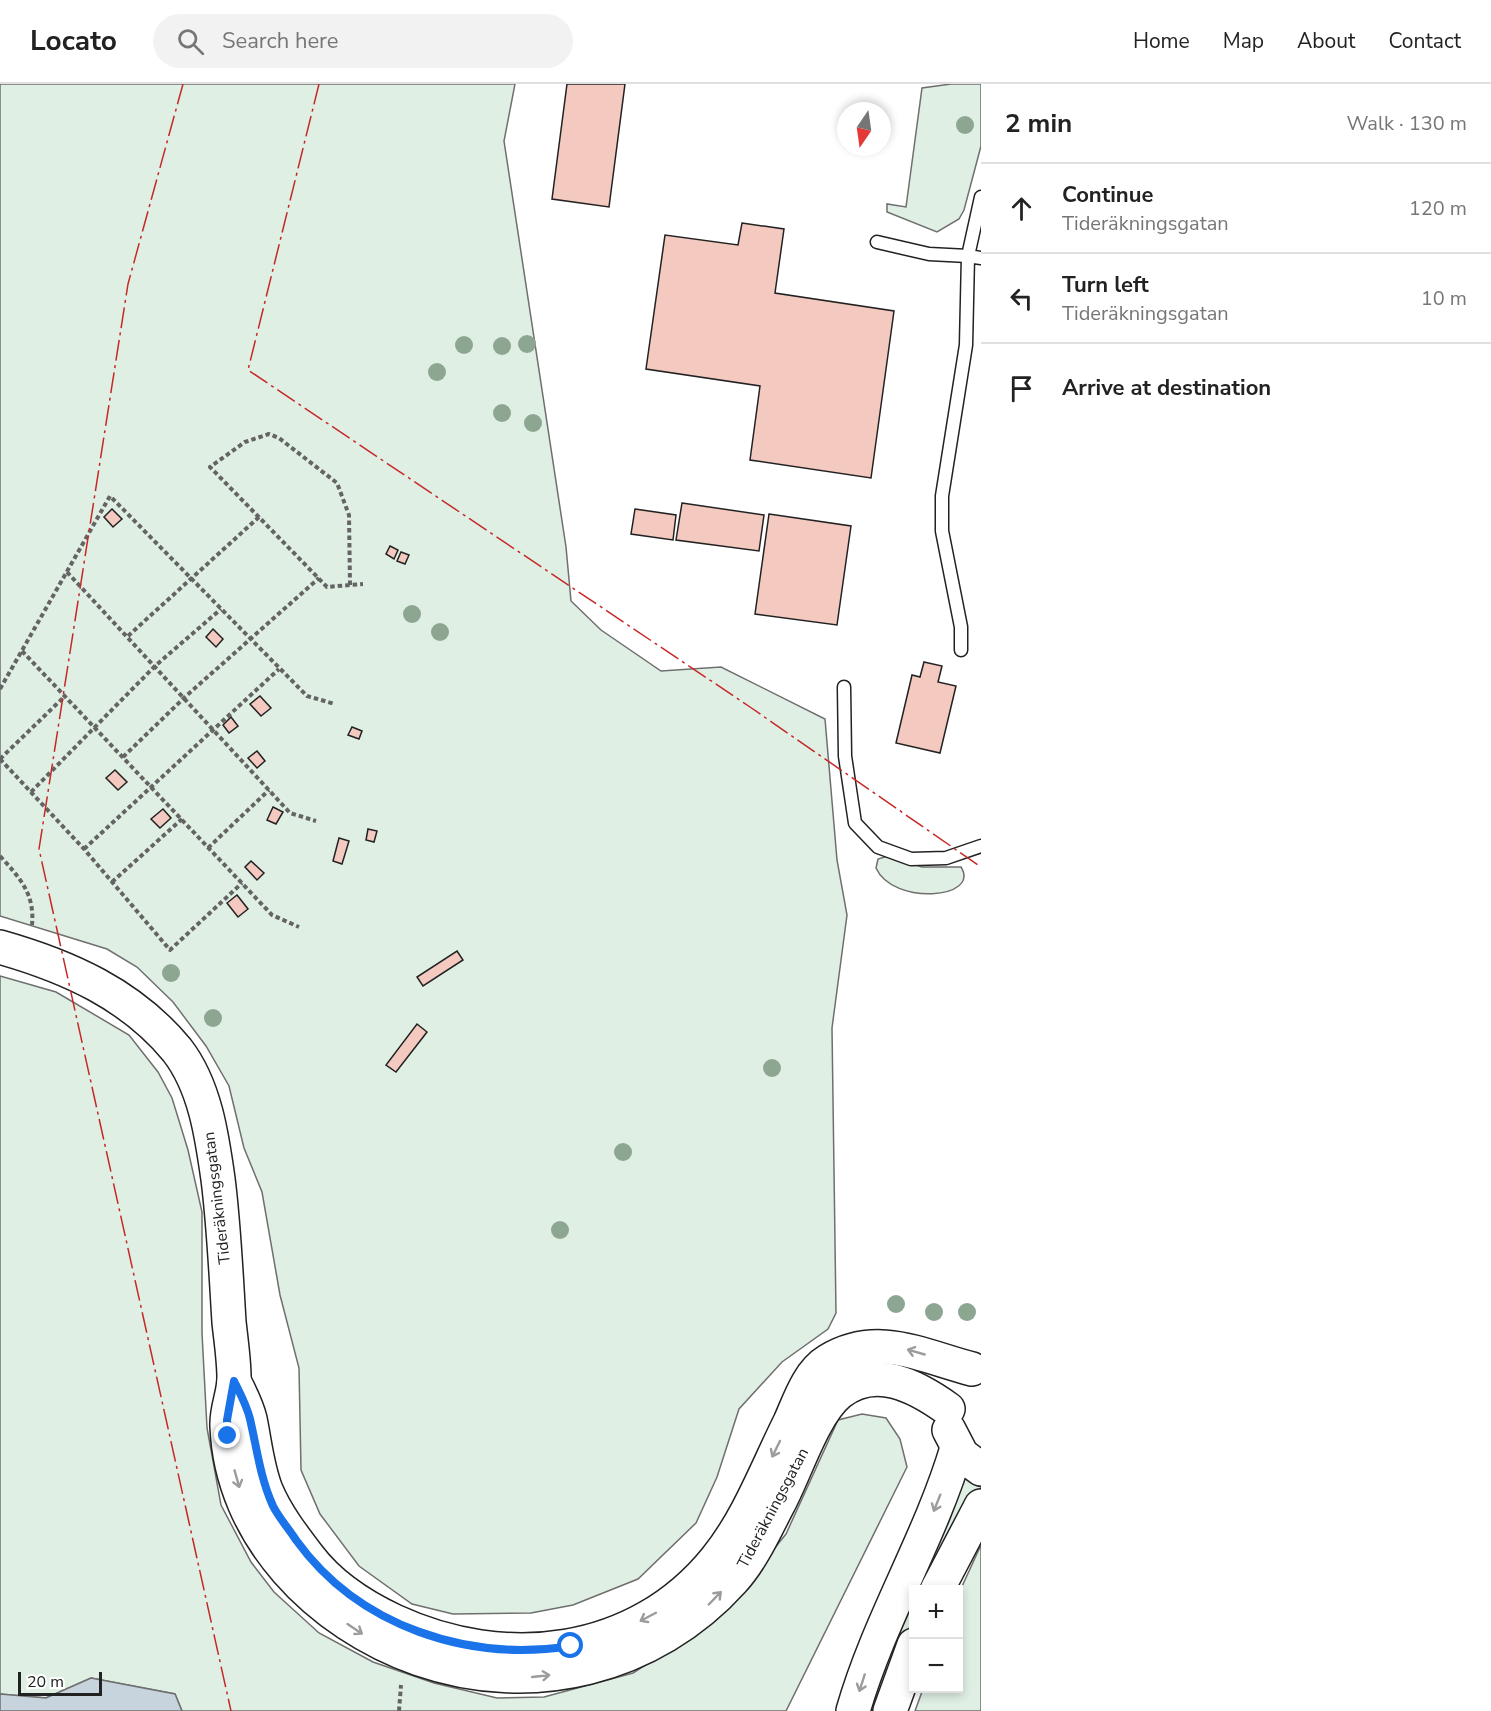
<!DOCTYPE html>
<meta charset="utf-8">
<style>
:root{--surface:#fff;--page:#f2f2f2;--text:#222;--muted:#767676;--line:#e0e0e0}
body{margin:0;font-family:"Nunito Sans",sans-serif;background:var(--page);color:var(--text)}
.controls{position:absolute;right:18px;bottom:18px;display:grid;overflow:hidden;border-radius:0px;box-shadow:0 3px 9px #0003}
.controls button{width:54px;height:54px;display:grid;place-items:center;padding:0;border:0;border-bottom:2px solid var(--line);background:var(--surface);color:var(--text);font:30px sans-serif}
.compass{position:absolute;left:837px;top:18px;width:54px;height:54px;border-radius:50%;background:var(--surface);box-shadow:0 3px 9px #0003;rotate:193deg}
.scale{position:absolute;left:18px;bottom:15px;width:84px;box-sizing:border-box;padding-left:6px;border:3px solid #222;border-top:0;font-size:16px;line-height:21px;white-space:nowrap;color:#222;-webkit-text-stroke:4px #fff;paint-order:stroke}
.stop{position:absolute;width:18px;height:18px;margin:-14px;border:4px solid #1a73e8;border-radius:50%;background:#fff}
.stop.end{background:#1a73e8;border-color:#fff;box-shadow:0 2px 6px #0008}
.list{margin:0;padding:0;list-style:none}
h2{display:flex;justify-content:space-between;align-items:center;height:78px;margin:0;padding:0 24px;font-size:26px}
h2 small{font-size:20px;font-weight:400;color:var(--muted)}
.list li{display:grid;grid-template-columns:39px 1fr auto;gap:18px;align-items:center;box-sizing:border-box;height:90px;padding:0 24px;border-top:2px solid var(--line)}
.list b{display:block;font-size:22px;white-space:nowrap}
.list p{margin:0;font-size:20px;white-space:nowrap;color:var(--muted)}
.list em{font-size:20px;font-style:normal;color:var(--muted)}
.icon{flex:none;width:33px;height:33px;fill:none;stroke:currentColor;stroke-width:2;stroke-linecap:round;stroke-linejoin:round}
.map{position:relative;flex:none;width:981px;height:1627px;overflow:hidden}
header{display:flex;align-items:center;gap:36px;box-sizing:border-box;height:84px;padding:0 30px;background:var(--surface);border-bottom:2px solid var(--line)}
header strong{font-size:28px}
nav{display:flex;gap:33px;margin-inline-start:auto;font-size:21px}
.search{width:420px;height:54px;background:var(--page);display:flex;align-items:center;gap:15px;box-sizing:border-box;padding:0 21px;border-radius:33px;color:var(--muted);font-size:22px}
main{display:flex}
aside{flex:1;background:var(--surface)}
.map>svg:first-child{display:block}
.green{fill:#e0efe3;stroke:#6f6f6f;stroke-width:1.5}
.water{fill:#c7d3dd;stroke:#6f6f6f;stroke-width:1.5}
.building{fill:#f3c9c0;stroke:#222;stroke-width:1.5}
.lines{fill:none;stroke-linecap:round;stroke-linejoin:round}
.lane-casing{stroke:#222;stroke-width:15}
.secondary-casing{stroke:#222;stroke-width:36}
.path{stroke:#646464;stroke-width:4;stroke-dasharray:4.5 3;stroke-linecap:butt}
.lane{stroke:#fff;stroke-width:12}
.secondary{stroke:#fff;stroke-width:33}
.power{stroke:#c62828;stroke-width:1.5;stroke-dasharray:21 4.5 3 4.5;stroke-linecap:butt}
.tree{fill:#8da692}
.oneway{stroke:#9c9c9c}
.route{stroke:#1a73e8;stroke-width:8}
.labels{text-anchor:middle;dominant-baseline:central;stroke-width:4.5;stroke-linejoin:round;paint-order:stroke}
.street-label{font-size:16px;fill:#222;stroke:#fff}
</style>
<header>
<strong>Locato</strong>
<div class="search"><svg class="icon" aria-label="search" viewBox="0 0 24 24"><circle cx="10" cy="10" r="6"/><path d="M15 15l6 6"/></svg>Search here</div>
<nav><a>Home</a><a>Map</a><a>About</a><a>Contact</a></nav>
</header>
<main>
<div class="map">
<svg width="981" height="1627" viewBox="0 0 981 1627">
<rect width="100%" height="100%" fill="#fff"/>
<g class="green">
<polygon points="0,0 515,0 504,57 566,463 571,517 601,546 661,587 721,583 825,635 837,776 847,831 832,944 836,1229 828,1245 782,1278 739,1325 717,1393 696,1439 638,1495 573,1521 531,1529 453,1530 412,1520 359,1482 320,1430 301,1386 299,1284 280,1211 262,1108 244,1064 229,1002 206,962 173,918 137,883 107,865 0,832"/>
<polygon points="951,0 981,0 981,62 964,126 959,135 937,148 887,128 887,120 906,123 922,4"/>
<path d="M888,772l34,11h39c20,32 -68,39 -85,1l2,-9z"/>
<polygon points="0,892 56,908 129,951 158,988 172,1014 188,1066 202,1128 202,1249 207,1344 221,1421 251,1478 274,1508 319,1549 373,1578 434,1599 497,1614 544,1613 633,1589 716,1536 786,1450 838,1336 862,1330 886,1334 900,1355 907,1383 786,1627 182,1627 175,1610 91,1594 46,1614 0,1610"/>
<polygon points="964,1387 981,1397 981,1403 941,1472 926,1505 914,1506 913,1535 879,1627 864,1627 907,1506"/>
<polygon points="981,1461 981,1627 915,1627 923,1605 958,1604 959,1509"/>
</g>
<polygon class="water" points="91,1594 175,1610 182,1627 0,1627 0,1610 46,1614"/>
<g class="building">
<polygon points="567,0 625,0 609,123 552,115"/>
<polygon points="742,139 784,145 775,209 894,227 871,394 750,376 760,302 646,285 665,151 738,161"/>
<polygon points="682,419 764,431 759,467 676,456"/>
<polygon points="112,425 122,435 113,443 104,433"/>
<polygon points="635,425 676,431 673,456 631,450"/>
<polygon points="769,430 851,442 837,541 755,530"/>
<polygon points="390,462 398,466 394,475 386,470"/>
<polygon points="401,468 409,471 405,480 397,477"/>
<polygon points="213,545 223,555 216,563 206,553"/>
<polygon points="924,578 942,582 938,598 956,602 940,669 896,659 912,591 920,593"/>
<polygon points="260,612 271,624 261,632 250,620"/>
<polygon points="231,633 238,642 229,649 223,641"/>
<polygon points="352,643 362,647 359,655 348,651"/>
<polygon points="257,667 265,677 257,684 248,674"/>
<polygon points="115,686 127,698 118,706 106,694"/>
<polygon points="273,723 283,728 276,740 267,736"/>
<polygon points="163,725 171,734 160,744 151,735"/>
<polygon points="368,745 377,747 374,758 366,756"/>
<polygon points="339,754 349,757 342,780 333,777"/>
<polygon points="251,777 264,789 257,796 245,783"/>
<polygon points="237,811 248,825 238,833 227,819"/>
<polygon points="457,867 463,876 423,902 417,893"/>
<polygon points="417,940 427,948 396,988 386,981"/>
</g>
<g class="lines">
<g class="lane-casing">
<g id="lane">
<polyline points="877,158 929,170 968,172 981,113"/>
<polyline points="961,566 961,543 942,447 942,412 966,261 968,172 981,174"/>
<polyline points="844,603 845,672 855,739 878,763 911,775 946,774 981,762"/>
</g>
</g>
<g class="secondary-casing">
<g id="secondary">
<path d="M0,863c67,19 131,47 177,103 28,36 35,86 41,129 6,47 8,95 11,143 2,19 5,38 5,56 0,16 -8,32 -7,48 4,110 92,198 192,233 112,39 234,10 314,-79 19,-21 32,-50 45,-75 17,-31 35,-91 61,-112 36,-29 77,-7 109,16"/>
<path d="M234,1297c6,12 13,25 16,38 5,24 7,48 16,71 10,24 26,45 42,66 21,28 54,50 86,65 110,51 242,37 322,-62 32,-39 51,-91 74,-137 9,-20 18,-49 38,-61 49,-30 94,-5 144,8"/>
<polyline points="949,1346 962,1371 981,1385"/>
<polyline points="937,1506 981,1422"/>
<path d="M853,1627c26,-91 77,-172 104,-263"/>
<polyline points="890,1627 914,1561"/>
</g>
</g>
<g class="path">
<polyline points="67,488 290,729 316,737"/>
<polyline points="350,501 349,431 337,399 279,354 269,350 245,358 210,383 327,503 363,500"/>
<polyline points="128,552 259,433"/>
<polyline points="22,567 272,831 299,843"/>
<polyline points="0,605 110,412 307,612 335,620"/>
<polyline points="123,673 185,613 319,494"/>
<polyline points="0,675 84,765 170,866 242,799"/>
<polyline points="0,675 65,612"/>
<polyline points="31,708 155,582 221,525"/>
<polyline points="208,764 269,706"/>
<polyline points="84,765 279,585"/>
<path d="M0,772c20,22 35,38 32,69"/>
<polyline points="112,798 182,735"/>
<polyline points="399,1627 401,1601"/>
</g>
<use href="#lane" class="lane"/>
<use href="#secondary" class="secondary"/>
<g class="power">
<polyline points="183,0 128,200 39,765 231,1627"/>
<polyline points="319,0 248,286 750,623 981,783"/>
</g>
</g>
<g class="tree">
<circle cx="965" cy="41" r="9"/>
<circle cx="527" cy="260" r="9"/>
<circle cx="464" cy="261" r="9"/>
<circle cx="502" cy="262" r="9"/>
<circle cx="437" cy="288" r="9"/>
<circle cx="502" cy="329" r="9"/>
<circle cx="533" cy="339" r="9"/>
<circle cx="412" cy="530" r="9"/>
<circle cx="440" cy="548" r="9"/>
<circle cx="171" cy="889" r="9"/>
<circle cx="213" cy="934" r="9"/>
<circle cx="772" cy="984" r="9"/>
<circle cx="623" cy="1068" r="9"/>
<circle cx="560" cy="1146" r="9"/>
<circle cx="896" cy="1220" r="9"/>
<circle cx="934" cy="1228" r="9"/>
<circle cx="967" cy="1228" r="9"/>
</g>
<defs><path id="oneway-shaft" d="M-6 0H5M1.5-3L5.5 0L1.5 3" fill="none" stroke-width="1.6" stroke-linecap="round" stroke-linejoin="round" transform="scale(1.5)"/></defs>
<g class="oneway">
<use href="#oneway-shaft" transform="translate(916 1268) rotate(-164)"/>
<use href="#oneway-shaft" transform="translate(776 1365) rotate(116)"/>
<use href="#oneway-shaft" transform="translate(237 1395) rotate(74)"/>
<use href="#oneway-shaft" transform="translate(937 1419) rotate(112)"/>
<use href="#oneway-shaft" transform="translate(715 1514) rotate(-46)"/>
<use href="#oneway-shaft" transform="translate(648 1533) rotate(152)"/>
<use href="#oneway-shaft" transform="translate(355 1545) rotate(34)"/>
<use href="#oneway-shaft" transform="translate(541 1592) rotate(-6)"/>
<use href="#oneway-shaft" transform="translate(862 1599) rotate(108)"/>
</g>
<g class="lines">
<path class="route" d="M228,1352l-1,-16 7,-39c6,12 13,25 16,38 7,30 10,58 23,87 6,12 16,23 23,34 63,87 172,122 275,106"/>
</g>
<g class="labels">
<g class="street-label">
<text transform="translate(217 1114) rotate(-97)">Tideräkningsgatan</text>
<text transform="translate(773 1424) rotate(-62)">Tideräkningsgatan</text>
</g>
</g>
</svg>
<div class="controls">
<button>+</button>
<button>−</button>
</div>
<svg class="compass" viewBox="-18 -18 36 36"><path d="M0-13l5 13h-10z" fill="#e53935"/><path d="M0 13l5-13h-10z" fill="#767676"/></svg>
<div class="scale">20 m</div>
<div class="stop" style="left:571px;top:1562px"></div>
<div class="stop end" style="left:228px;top:1352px"></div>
</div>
<aside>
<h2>2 min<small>Walk · 130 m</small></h2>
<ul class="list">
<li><svg class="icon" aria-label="ahead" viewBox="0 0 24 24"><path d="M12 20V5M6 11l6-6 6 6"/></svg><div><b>Continue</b><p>Tideräkningsgatan</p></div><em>120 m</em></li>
<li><svg class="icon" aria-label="left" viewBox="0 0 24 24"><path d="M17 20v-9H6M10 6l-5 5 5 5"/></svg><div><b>Turn left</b><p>Tideräkningsgatan</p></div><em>10 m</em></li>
<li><svg class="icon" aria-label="arrive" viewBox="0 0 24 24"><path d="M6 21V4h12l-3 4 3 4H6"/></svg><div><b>Arrive at destination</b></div></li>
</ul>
</aside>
</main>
